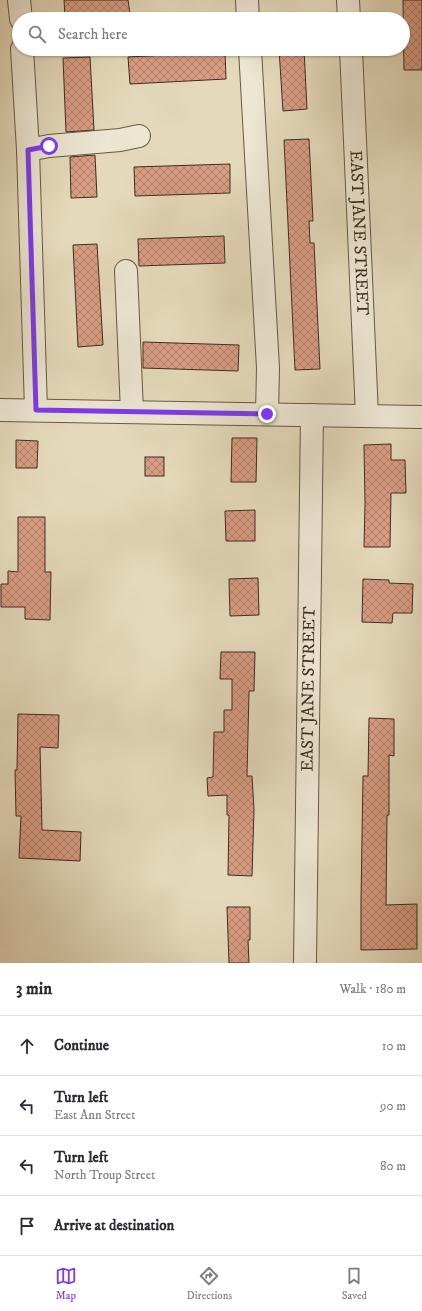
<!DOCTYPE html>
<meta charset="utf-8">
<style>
:root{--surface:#fff;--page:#f2f2f3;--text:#2b2b33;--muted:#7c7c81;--line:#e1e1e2;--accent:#7c3aed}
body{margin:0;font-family:"IM FELL DW Pica",serif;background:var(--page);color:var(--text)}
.stop{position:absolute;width:12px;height:12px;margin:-9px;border:3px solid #7c3aed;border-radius:50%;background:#fff}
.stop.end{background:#7c3aed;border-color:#fff;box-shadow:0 1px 4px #0008}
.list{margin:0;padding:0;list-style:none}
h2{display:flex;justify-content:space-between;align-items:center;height:52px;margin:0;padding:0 16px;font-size:17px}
h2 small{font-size:13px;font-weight:400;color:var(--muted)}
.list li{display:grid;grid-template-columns:26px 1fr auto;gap:12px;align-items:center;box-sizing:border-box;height:60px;padding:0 16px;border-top:1px solid var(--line)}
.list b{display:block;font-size:15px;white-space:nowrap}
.list p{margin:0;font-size:13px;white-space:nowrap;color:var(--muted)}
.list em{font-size:13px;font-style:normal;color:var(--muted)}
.icon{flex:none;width:22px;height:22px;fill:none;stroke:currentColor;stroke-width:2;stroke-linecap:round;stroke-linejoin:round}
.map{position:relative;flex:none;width:422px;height:963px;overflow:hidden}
.search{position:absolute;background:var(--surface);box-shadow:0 1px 3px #0004;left:12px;right:12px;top:12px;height:44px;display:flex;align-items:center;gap:10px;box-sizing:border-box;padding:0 14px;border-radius:22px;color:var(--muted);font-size:15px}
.sheet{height:292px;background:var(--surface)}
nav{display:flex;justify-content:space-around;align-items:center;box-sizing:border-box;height:56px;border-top:1px solid var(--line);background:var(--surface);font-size:11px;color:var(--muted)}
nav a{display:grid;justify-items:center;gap:2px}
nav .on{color:var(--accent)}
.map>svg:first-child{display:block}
.building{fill:url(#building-cross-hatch);stroke:#3e2d1d}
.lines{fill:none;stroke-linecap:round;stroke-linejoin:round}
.minor-casing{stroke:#685844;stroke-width:24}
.minor{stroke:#ede6d3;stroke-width:22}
.route{stroke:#7c3aed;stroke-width:5}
.labels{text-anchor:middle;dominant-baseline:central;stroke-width:3.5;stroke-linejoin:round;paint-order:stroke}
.street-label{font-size:17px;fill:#3e2d1d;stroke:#ede6d3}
</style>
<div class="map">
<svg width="422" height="963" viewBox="0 0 422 963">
<defs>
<pattern id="building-cross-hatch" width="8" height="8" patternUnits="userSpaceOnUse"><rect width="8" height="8" fill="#d99c84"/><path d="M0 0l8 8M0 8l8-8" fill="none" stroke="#b1806b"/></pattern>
</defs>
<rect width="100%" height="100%" fill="#e4d9bb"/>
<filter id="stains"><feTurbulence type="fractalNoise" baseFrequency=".005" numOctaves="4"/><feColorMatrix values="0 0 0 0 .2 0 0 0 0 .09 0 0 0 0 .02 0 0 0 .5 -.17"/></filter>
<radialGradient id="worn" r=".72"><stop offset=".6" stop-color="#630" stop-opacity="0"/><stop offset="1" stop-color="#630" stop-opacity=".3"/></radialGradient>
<g class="building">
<polygon points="64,0 128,0 130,14 65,16"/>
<polygon points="403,0 422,0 422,70 404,70"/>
<polygon points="279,49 304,49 307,109 283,111"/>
<polygon points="225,52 226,79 130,84 128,57"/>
<polygon points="90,57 94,130 66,132 63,58"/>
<polygon points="309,139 313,221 309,221 310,243 314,243 320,369 295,370 284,140"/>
<polygon points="95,155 97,197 71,198 70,157"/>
<polygon points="230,164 230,193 135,196 134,167"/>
<polygon points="224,236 225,263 139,266 138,239"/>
<polygon points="97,244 103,345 78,347 73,245"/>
<polygon points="143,342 239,345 238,371 143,368"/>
<polygon points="232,438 257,438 256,482 231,482"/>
<polygon points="16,440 38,441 37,468 16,468"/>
<polygon points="391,444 391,460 405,460 406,493 391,493 390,547 364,547 365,503 364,445"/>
<rect x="145" y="457" width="19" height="19"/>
<polygon points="255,510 255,541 226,541 225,511"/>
<polygon points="18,517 45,517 45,572 51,572 50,620 25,619 25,607 1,607 1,584 8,584 8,571 18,572"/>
<polygon points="258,578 259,615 230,616 229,579"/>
<polygon points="363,579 389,580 389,583 413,584 412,613 393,613 392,623 362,622"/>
<polygon points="221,652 255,652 254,691 249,691 247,776 252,776 254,810 252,876 228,875 229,815 227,815 227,795 208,796 207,778 213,777 214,732 224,732 224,710 232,710 232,679 220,679"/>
<polygon points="18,714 59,715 58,748 40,747 42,830 81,832 80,861 19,858 21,816 16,816 15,770 17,770"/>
<polygon points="369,718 394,719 394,756 389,755 389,815 387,815 386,905 417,904 417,949 361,950 361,901 363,776 368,776"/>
<polygon points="227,907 250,907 250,940 248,940 249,963 229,963"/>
</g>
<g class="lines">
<g class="minor-casing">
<g id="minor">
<polyline points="19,0 21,19"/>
<polyline points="247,0 248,19"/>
<polyline points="348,0 349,19"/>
<polyline points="22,49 28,150 36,410"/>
<polyline points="250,49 268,368 267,414"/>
<path id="s1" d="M351,49l16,367"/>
<polyline points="28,150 49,146 120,140 139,136"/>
<polyline points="126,271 132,412"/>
<polyline points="0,410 422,417"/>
<path id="s2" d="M305,963l7,-548"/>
</g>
</g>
<use href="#minor" class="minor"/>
</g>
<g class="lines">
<polyline class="route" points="49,146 28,150 36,410 267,414"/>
</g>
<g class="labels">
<g class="street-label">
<text stroke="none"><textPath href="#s1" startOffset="184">EAST JANE STREET</textPath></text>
<text stroke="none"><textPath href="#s2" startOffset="274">EAST JANE STREET</textPath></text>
</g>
</g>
<rect width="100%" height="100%" filter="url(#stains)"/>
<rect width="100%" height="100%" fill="url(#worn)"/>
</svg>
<div class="stop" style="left:49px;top:146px"></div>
<div class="stop end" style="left:267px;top:414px"></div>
<div class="search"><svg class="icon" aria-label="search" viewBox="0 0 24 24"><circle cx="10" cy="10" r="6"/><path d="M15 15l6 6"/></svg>Search here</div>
</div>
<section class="sheet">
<h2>3 min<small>Walk · 180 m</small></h2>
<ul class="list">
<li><svg class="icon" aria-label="ahead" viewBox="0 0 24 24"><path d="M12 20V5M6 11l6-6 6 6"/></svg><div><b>Continue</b></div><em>10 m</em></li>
<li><svg class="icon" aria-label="left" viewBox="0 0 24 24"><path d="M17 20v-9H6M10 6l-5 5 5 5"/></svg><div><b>Turn left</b><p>East Ann Street</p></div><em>90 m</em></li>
<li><svg class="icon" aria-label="left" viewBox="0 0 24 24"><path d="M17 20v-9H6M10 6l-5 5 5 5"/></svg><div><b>Turn left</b><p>North Troup Street</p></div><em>80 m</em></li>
<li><svg class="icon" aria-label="arrive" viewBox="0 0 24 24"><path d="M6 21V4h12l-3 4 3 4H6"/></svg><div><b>Arrive at destination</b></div></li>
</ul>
</section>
<nav>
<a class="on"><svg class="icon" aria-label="map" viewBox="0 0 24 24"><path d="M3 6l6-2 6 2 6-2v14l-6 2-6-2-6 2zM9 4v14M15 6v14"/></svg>Map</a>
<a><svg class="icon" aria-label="directions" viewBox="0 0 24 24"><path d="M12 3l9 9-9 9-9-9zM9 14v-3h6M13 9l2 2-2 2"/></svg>Directions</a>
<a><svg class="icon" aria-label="saved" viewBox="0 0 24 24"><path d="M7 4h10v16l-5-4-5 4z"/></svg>Saved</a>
</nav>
